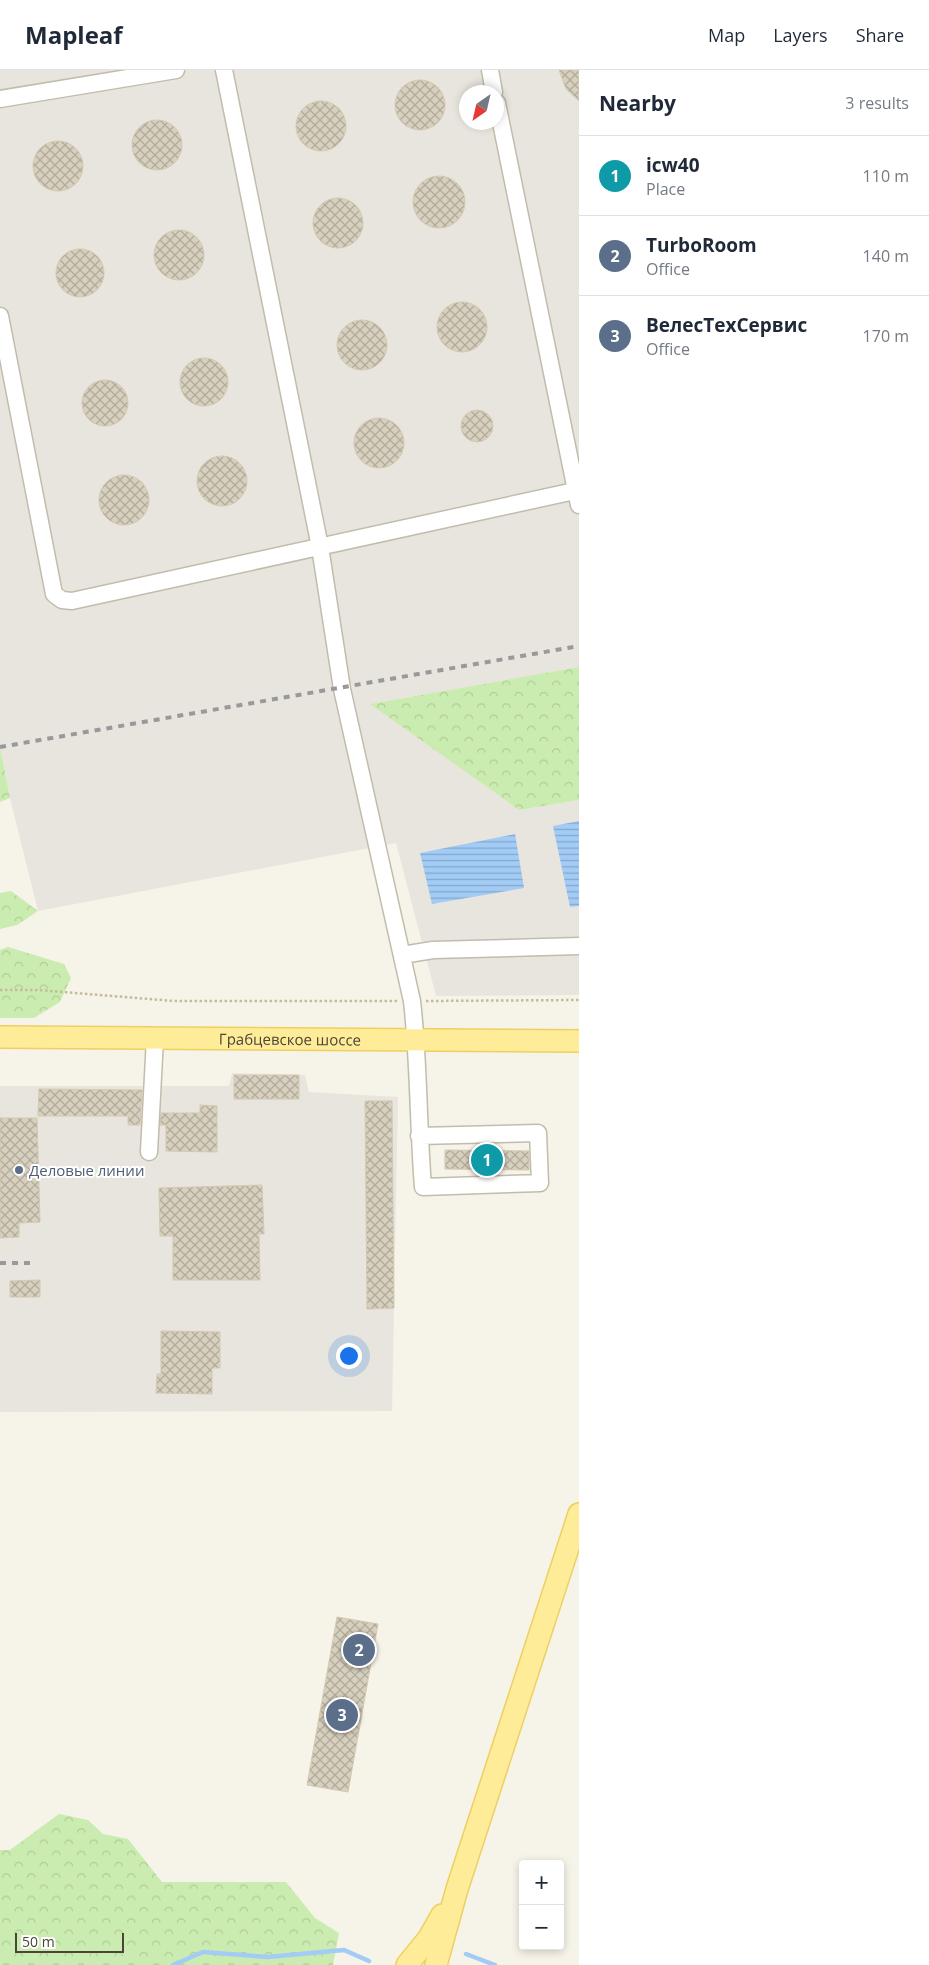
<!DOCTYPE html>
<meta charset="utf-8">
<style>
:root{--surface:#fff;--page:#f2f2f3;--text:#1f2937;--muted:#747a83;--line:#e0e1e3;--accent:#0f766e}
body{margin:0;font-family:"Open Sans",sans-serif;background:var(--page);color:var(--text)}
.controls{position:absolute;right:15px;bottom:15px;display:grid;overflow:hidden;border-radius:5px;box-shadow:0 2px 8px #0003}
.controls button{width:45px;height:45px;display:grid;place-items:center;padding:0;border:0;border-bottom:1px solid var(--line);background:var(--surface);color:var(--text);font:25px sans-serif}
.compass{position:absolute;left:459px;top:15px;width:45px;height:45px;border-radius:50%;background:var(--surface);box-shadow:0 2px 8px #0003;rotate:214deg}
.scale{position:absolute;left:15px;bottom:12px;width:109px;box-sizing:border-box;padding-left:5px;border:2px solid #4a4537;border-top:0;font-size:14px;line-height:18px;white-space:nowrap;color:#4a4537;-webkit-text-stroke:4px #fff;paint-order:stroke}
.you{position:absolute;left:348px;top:1285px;width:18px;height:18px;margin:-12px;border:4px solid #fff;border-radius:50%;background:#1a73e8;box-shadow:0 0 0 8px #1a73e833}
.badge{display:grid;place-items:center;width:32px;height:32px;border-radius:50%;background:var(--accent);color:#fff;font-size:16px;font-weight:700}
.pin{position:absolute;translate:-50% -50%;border:2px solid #fff;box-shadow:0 1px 5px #0006}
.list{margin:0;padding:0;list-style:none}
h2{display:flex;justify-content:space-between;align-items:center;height:65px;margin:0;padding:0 20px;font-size:21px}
h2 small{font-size:16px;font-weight:400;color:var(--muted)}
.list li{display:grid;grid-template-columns:32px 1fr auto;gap:15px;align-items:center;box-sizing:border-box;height:80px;padding:0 20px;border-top:1px solid var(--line)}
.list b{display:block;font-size:19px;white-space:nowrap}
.list p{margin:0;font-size:16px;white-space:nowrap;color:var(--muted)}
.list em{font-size:16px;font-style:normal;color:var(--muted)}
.map{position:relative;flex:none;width:579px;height:1895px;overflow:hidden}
header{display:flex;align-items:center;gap:30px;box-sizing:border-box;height:70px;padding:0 25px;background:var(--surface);border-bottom:1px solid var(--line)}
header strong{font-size:24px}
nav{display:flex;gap:28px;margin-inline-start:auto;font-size:18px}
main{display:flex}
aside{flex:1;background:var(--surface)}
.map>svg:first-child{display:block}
.industrial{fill:#e8e5de;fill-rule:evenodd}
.forest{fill:url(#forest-crowns)}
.water{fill:url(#water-rules)}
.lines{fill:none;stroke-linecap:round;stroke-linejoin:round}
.stream{stroke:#a2cbf6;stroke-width:4.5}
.building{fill:url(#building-cross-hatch);stroke:#d4c9b0}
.minor-casing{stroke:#c2bcab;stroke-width:19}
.major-casing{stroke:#edd060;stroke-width:24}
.path{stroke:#c5ba9b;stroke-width:2.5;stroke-dasharray:2.5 2.5;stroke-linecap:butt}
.minor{stroke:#fff;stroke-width:16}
.major{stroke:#ffec99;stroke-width:21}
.rail{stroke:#999;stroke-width:4;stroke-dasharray:6 6;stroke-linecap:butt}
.service-dot{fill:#5c6f8a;stroke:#fff;stroke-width:2}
.labels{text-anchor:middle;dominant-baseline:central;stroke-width:4;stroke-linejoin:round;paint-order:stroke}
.street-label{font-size:15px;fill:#4a4537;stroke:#fff}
.service-label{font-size:15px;fill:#4e5e75;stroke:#fff;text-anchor:start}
</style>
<header>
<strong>Mapleaf</strong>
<nav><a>Map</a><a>Layers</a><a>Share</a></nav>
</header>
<main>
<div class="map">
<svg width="579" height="1895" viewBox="0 0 579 1895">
<defs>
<pattern id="forest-crowns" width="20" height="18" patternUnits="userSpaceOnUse" patternTransform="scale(1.25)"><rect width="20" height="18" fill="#cbecb0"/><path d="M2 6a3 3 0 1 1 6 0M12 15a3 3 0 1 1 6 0" fill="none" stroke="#b0cc98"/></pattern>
<pattern id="water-rules" width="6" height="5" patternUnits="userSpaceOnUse" patternTransform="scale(1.25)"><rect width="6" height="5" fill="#a2cbf6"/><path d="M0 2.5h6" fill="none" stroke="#86a7c8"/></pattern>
<pattern id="building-cross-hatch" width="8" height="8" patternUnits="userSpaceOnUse" patternTransform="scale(1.25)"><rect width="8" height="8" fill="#d8d0be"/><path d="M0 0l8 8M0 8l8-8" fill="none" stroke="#b1ab9b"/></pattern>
</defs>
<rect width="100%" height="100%" fill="#f6f3e9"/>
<g class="industrial">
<path d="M0,0h579v597l-208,37 148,106 60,-10v195l-143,1 -40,-153 -358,68 -28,-113 -10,-53zM467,22h30v30h-30z"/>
<polygon points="232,1003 305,1005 309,1022 398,1027 392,1341 0,1342 0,1016 229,1016"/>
</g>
<g class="forest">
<polygon points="579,597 579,730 519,740 370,634"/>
<polygon points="0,676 10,728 0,732"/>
<polygon points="11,821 38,841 17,855 0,859 0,823"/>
<polygon points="8,877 64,894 71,908 60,932 34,948 0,948 0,880"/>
<polygon points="59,1744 88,1750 103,1764 128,1769 162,1812 286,1812 315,1848 339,1863 333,1895 0,1895 0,1780 10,1780"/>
</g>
<g class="water">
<polygon points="579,751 579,836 570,837 553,756"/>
<polygon points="515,764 524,818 432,834 420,783"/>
</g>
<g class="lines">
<g class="stream">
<polyline points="466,1884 495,1895"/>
<polyline points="173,1895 203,1882 268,1887 344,1880 369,1891"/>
</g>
</g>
<g class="building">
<polygon points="559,0 579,0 579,31 566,19"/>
<circle cx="420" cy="35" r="25"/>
<circle cx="321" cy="56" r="25"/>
<circle cx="157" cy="75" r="25"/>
<circle cx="58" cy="96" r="25"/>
<circle cx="439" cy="132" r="26"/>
<circle cx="338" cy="153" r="25"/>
<circle cx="179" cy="185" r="25"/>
<circle cx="80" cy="203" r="24"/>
<circle cx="462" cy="257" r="25"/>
<circle cx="362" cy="275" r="25"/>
<circle cx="204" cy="312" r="24"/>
<circle cx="105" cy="333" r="23"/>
<circle cx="477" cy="356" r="16"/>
<circle cx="379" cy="373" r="25"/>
<circle cx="222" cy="411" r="25"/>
<circle cx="124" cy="430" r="25"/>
<rect x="234" y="1005" width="65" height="24"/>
<polygon points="39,1019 142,1020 140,1055 128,1055 128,1046 38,1046"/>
<polygon points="365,1031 392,1031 394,1238 367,1239"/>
<polygon points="200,1035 217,1036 217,1082 166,1081 166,1055 160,1055 161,1043 200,1043"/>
<polygon points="0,1048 37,1048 40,1152 19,1153 19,1167 0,1168"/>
<polygon points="445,1080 529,1081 529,1100 445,1099"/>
<polygon points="262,1115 264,1164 259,1164 260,1210 173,1210 173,1166 160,1166 159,1118"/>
<polygon points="40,1210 40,1227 10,1227 10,1211"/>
<polygon points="161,1261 220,1262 220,1298 212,1298 212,1324 156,1323 157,1304 161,1304"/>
<polygon points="337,1547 378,1554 348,1722 307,1715"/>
</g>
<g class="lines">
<g class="minor-casing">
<g id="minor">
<path d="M224,0l96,477 22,142 70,312c7,61 6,124 11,186l117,-4 -2,-50 -119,3"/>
<polyline points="490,0 494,22"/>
<polyline points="0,29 176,0"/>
<polyline points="497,33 579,435"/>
<polyline points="0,246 54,524 62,530 72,531 579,420"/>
<polyline points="402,885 433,880 579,876"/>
<polyline points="149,1082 155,968"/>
</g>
</g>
<g class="major-casing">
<g id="major">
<path id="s1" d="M0,967l579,4"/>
<polyline points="407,1895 429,1868 442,1845"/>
<polyline points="436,1895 457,1819 579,1444"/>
</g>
</g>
<g class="path">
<polyline points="0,920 38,920 174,931 398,931"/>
<polyline points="426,931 579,930"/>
</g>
<use href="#minor" class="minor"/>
<use href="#major" class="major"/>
<g class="rail">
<polyline points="0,677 579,576"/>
<polyline points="0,1193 34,1193"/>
</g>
</g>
<circle class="service-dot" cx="19" cy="1100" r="5"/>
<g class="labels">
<g class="street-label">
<text stroke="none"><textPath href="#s1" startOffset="290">Грабцевское шоссе</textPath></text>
</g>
<g class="service-label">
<text x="29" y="1100">Деловые линии</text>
</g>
</g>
</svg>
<div class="controls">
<button>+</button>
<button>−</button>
</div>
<svg class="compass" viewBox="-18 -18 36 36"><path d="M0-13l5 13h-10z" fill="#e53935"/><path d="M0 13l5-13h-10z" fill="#747a83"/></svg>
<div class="scale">50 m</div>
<div class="you"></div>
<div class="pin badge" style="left:487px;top:1090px;background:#0f9aa8">1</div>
<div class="pin badge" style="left:359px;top:1580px;background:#5c6f8a">2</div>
<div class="pin badge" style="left:342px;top:1645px;background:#5c6f8a">3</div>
</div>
<aside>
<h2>Nearby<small>3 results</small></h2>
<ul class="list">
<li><span class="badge" style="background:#0f9aa8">1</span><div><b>icw40</b><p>Place</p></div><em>110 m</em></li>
<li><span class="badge" style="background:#5c6f8a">2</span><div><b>TurboRoom</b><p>Office</p></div><em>140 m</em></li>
<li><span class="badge" style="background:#5c6f8a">3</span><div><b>ВелесТехСервис</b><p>Office</p></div><em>170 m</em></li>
</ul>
</aside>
</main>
